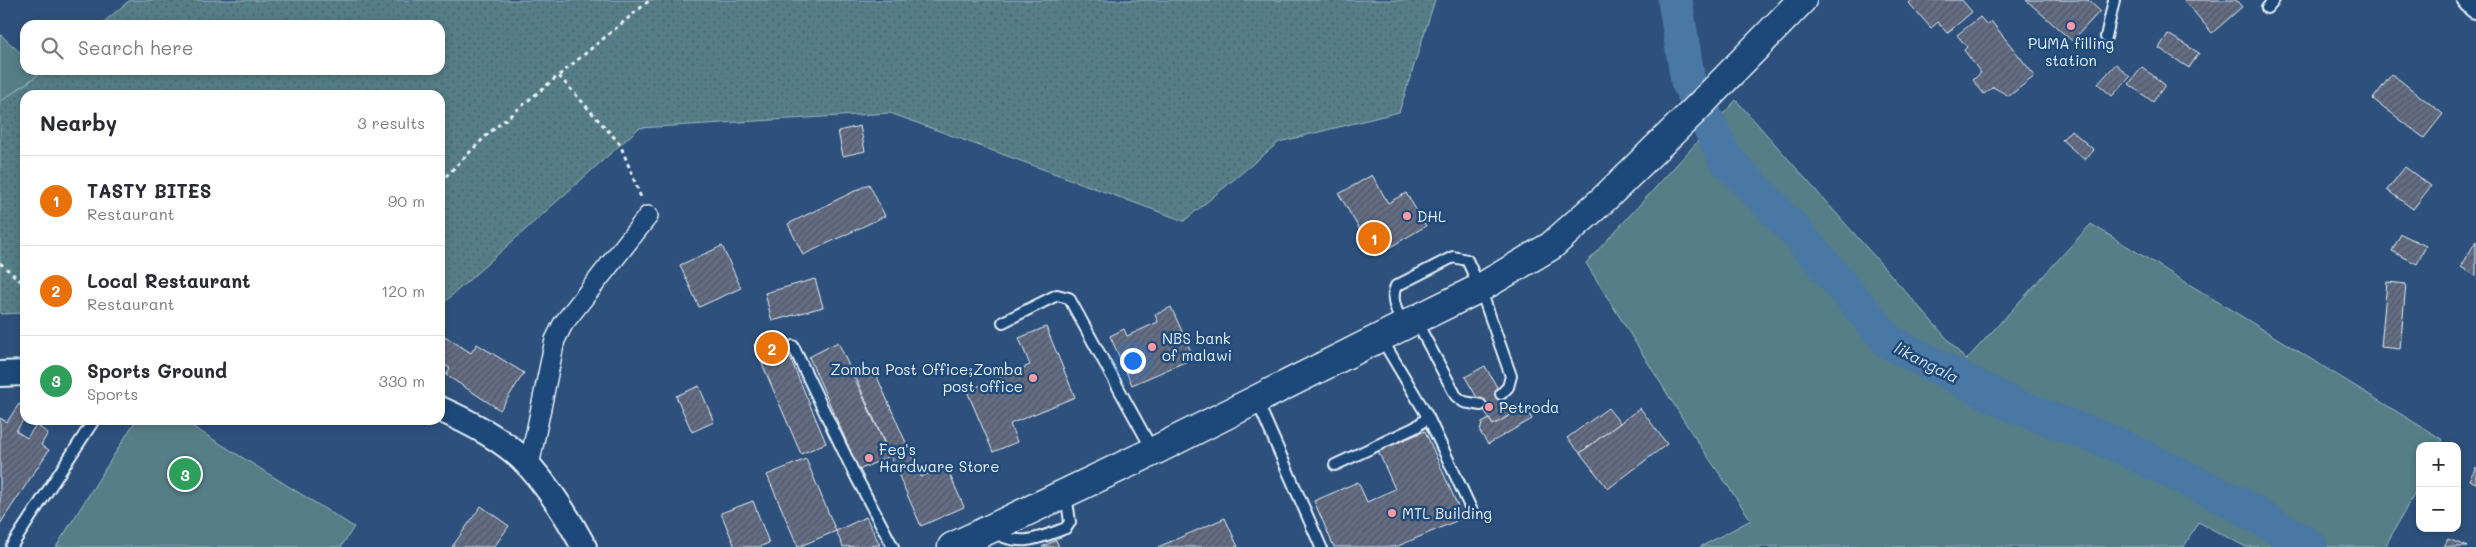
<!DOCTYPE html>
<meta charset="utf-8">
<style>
:root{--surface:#fff;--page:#f7f7f7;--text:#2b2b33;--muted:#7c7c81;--line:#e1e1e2;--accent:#0b8043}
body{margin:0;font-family:Mali,sans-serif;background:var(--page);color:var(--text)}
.controls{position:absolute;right:15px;bottom:15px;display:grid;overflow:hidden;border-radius:10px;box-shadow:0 2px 8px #0003}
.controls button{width:45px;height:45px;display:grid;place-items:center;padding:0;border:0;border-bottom:1px solid var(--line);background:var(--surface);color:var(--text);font:25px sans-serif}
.you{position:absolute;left:1132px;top:360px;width:18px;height:18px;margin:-12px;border:4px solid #fff;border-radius:50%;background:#1a73e8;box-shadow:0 0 0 8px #1a73e833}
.badge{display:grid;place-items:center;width:32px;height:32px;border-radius:50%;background:var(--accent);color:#fff;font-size:16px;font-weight:700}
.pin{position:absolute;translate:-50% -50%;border:2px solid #fff;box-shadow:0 1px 5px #0006}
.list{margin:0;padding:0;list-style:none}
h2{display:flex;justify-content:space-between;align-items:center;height:65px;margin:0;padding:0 20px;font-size:21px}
h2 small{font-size:16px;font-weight:400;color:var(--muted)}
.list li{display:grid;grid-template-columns:32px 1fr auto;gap:15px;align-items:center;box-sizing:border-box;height:90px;padding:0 20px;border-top:1px solid var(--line)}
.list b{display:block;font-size:19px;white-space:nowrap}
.list p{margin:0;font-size:16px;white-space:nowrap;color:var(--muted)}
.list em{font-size:16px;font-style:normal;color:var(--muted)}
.icon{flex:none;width:28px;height:28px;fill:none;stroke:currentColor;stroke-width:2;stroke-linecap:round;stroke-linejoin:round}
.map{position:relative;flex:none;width:2476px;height:547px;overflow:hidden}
.search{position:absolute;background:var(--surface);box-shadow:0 2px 8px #0003;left:20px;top:20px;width:425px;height:55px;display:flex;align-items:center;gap:12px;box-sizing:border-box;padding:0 18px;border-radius:15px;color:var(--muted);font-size:19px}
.panel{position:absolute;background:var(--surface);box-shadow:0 2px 8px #0003;left:20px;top:90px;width:425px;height:335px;border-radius:15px}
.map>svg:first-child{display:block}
.grass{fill:url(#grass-dots);stroke:#9eb8bf}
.pitch{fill:#557e86;stroke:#9eb8bf}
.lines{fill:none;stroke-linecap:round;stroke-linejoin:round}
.river{stroke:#4978a5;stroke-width:35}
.building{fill:url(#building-hatch);stroke:#e8f1f8}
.service-casing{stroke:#e8f1f8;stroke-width:14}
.minor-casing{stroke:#e8f1f8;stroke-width:22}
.tertiary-casing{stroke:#e8f1f8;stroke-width:28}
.trunk-casing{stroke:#e8f1f8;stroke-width:31}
.path{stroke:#e8f1f8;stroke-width:3;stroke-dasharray:4 4;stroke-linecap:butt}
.service{stroke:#1f4a7a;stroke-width:10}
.minor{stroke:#1f4a7a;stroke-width:19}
.tertiary{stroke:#1f4a7a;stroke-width:24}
.trunk{stroke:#1f4a7a;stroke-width:28}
.poi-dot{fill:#ff9aa2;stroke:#1f4a7a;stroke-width:2}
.labels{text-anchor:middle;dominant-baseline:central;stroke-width:5;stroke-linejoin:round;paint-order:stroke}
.poi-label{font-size:15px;fill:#e8f1f8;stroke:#1f4a7a;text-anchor:start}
.water-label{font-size:16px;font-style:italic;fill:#d0dfec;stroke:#1f4a7a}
</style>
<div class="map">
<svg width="2476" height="547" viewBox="0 0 2476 547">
<defs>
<pattern id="grass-dots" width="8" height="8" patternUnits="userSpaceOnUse" patternTransform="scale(1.25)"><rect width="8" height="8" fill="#557e86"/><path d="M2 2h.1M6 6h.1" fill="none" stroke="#4e666b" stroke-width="1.8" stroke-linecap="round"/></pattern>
<pattern id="building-hatch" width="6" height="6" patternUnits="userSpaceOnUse" patternTransform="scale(1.25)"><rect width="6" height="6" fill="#646d84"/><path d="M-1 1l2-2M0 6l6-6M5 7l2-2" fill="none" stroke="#545964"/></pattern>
</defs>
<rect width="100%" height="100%" fill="#2d517c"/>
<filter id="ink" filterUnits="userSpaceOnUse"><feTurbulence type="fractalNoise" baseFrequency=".02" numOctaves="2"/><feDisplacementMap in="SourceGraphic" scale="10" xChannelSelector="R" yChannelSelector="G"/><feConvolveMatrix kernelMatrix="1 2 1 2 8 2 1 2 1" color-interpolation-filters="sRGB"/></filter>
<g filter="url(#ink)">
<polygon class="grass" points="130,0 1435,0 1399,112 1279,142 1184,221 890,113 639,128 440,306 440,95 25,95 25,313 0,314 0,102 45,70 440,70 440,25 100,25"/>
<g class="pitch">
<polygon points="0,34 25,57 25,70 40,70 42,72 0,102"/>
<polygon points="1736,100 1966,360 2091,224 2443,440 2440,446 2420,446 2420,483 2385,547 2246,547 2198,522 2184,547 1700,547 1751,520 1691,432 1586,263"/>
<polygon points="136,420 182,420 354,527 341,547 56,547"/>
</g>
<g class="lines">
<polyline class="river" points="1675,0 1688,81 1725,158 1798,234 1889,342 2010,404 2116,444 2236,503 2310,547"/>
</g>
<g class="building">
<polygon points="1912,0 1962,0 1972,12 1947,33 1938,22 1931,28 1909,3"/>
<polygon points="2026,0 2088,0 2100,11 2072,41"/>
<polygon points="2184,0 2236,0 2242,7 2212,33"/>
<polygon points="1980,17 1987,25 1991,21 2035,76 2009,96 1993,87 1984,94 1973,80 1981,73 1964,50 1967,47 1957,35"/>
<polygon points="2168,34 2199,53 2189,68 2159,48"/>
<polygon points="2116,64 2130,77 2112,96 2098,84"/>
<polygon points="2142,67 2165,85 2153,102 2129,84"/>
<polygon points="2392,74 2443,114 2424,138 2373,99"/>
<polygon points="860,126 865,151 843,156 838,131"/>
<polygon points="2071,130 2094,150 2085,160 2062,140"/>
<polygon points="2405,167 2431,186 2413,209 2387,190"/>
<polygon points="1372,175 1388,203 1406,193 1426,226 1375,256 1339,194"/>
<polygon points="869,184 885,216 803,255 788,224"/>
<polygon points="2401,234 2426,246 2417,264 2392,251"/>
<polygon points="2476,241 2476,276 2461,267"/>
<polygon points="722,246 741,288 699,307 680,265"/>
<polygon points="815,279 823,307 772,321 765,293"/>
<polygon points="2387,282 2406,284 2400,349 2381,347"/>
<polygon points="1171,307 1194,358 1132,385 1110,336 1124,329 1127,336 1158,322 1155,315"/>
<polygon points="1046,327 1075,397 1010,424 1017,442 993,452 967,391 1030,365 1019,338"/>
<polygon points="440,333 471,353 477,344 524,373 500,410 446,375 450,368 440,362"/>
<polygon points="780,334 826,443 801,454 754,345"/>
<polygon points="838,342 890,456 859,470 809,357"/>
<polygon points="1485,366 1512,414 1493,425 1465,377"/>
<polygon points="874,370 921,477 946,466 964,507 921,526 856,378"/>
<polygon points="699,386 714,422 692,432 676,396"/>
<polygon points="19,404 25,408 25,417 16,431 27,438 36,425 48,433 41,445 49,450 0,524 0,418 7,422"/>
<polygon points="1517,405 1527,409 1532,419 1488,444 1480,432 1482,423 1489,419 1493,425 1512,414 1509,408"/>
<polygon points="1608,408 1620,423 1580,453 1567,438"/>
<polygon points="1640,408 1667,444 1608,489 1580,453"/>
<polygon points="1425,431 1463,518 1396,547 1334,547 1314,501 1358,482 1367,502 1395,489 1378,451"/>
<polygon points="806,459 836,531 798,547 767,475"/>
<polygon points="2476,467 2476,483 2469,480"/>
<polygon points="753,501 769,543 759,547 735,547 721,513"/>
<polygon points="481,506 509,526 494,547 452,547"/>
<polygon points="866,517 880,545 843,547 836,531"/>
<polygon points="1225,518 1238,547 1158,547"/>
<polygon points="2448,539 2468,547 2444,547"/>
<polygon points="1056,540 1059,547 1042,547"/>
</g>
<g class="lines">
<g class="service-casing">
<g id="service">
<polyline points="2267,8 2274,0"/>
<polyline points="2106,37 2114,0"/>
<polyline points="1416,321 1456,396 1464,402 1481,405"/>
<polyline points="1003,322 1057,295 1069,298 1153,451"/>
<path d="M1402,324c-5,-13 -12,-25 -6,-38l57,-29 14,3 13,28 31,88 -3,11 -7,7"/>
<polyline points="1381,338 1428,417 1473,513"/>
<polyline points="793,346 852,469 893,547"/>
<polyline points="1257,401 1321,547"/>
<polyline points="1335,465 1416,427 1428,417"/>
<path d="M991,531c29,16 43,9 75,-3l4,-6 -4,-28"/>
<polyline points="11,547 94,420"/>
</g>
</g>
<g class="minor-casing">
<polyline id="minor" points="529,466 555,340 563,324 648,216"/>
</g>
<g class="tertiary-casing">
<g id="tertiary">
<polyline points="2470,0 2476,6"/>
<polyline points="0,374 25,373"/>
<path d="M440,409c31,14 67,32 90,58 21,24 39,52 54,80"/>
</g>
</g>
<g class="trunk-casing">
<polyline id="trunk" points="952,547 1154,451 1415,320 1480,288 1551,246 1605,198 1697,108 1802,0"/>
</g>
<g class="path">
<polyline points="559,76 620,144 642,200"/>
<polyline points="440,182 489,133 650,0"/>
<polyline points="0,263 25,285"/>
</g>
<use href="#service" class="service"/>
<use href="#minor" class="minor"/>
<use href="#tertiary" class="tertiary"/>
<use href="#trunk" class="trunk"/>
</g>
</g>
<g class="poi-dot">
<circle cx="2071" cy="26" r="5"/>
<circle cx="1407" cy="216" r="5"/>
<circle cx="1152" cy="347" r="5"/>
<circle cx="1033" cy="378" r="5"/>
<circle cx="1489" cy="407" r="5"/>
<circle cx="869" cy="458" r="5"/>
<circle cx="1392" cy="513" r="5"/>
</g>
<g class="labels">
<g class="poi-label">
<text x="2071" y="43" text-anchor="middle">PUMA filling<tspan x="2071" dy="17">station</tspan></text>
<text x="1417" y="216">DHL</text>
<text x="1162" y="338">NBS bank<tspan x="1162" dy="17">of malawi</tspan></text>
<text x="1023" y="369" text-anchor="end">Zomba Post Office;Zomba<tspan x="1023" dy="17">post office</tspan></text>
<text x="1499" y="407">Petroda</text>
<text x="879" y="449">Feg's<tspan x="879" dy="17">Hardware Store</tspan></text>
<text x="1402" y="513">MTL Building</text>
</g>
<g class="water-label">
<text transform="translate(1927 362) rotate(27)">likangala</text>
</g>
</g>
</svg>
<div class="controls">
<button>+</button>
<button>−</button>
</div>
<div class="you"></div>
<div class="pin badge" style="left:1374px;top:238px;background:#e8710a">1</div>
<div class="pin badge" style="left:772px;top:348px;background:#e8710a">2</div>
<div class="pin badge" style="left:185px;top:474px;background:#2e9e5b">3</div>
<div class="search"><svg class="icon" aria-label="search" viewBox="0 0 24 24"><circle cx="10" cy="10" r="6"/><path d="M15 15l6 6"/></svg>Search here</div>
<section class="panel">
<h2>Nearby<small>3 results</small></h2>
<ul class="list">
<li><span class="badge" style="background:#e8710a">1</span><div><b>TASTY BITES</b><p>Restaurant</p></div><em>90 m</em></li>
<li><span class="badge" style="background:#e8710a">2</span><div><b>Local Restaurant</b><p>Restaurant</p></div><em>120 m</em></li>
<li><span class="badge" style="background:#2e9e5b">3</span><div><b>Sports Ground</b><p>Sports</p></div><em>330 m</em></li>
</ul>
</section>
</div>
